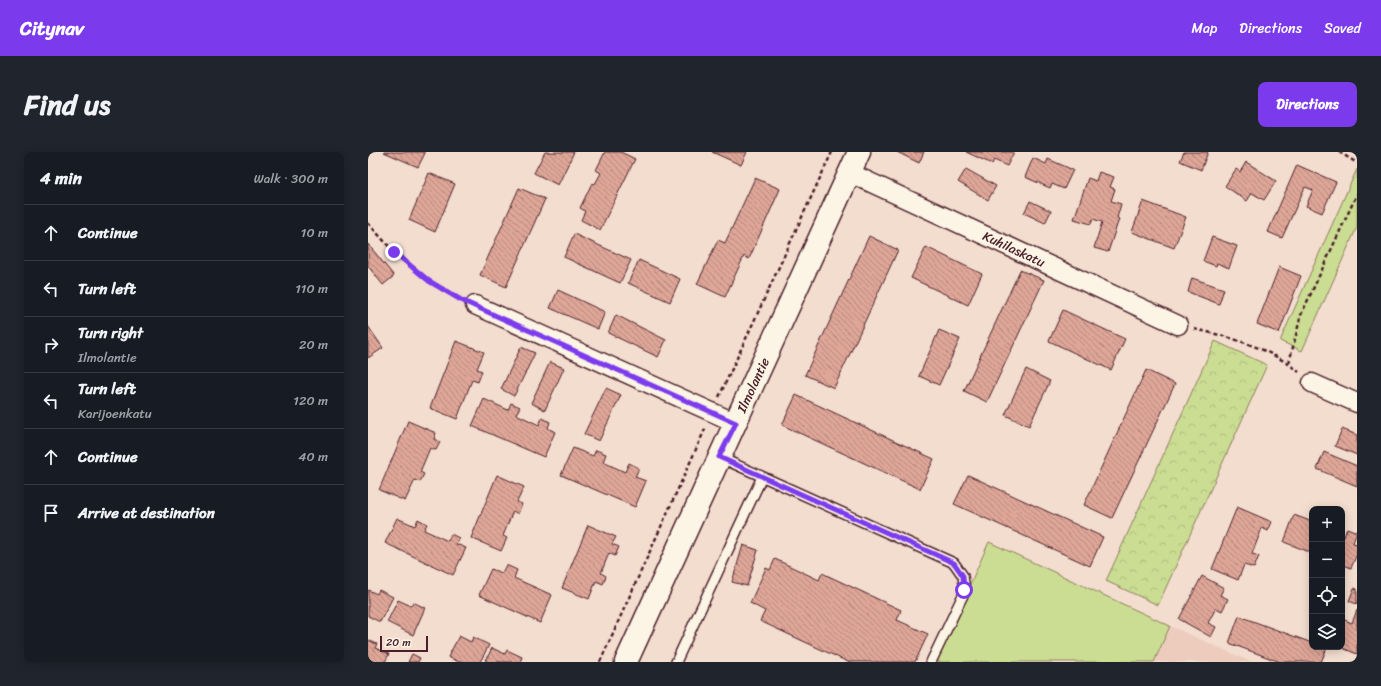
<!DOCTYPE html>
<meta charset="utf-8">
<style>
:root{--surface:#171b24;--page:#20242c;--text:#f1f3f6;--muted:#9ea1a6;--line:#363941;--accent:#7c3aed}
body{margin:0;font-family:Sriracha,sans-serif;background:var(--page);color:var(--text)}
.controls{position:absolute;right:12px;bottom:12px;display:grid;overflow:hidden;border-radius:8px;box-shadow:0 2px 10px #0003}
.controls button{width:36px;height:36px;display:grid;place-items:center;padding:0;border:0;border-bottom:1px solid var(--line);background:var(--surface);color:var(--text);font:20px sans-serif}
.scale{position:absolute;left:12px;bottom:10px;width:48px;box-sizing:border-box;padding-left:4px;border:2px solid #4a1f2b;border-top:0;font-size:11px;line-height:14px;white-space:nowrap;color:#4a1f2b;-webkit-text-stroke:3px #fcf5e5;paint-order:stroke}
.stop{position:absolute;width:12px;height:12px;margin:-9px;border:3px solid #7c3aed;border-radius:50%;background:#fff}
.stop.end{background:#7c3aed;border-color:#fff;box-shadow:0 1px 4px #0008}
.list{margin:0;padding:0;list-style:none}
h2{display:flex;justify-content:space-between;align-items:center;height:52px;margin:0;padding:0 16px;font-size:17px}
h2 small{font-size:13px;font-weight:400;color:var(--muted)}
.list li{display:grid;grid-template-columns:26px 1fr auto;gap:12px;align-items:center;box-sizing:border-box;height:56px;padding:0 16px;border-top:1px solid var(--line)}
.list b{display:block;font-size:15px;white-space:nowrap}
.list p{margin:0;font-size:13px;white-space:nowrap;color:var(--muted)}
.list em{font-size:13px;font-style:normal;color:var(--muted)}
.icon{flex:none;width:22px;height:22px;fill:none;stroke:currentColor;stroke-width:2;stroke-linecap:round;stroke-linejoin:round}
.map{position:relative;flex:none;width:989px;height:510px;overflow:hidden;border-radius:8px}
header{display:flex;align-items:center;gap:24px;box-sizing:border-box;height:56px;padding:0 20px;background:var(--accent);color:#fff}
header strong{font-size:19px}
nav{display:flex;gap:22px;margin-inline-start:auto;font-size:14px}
.intro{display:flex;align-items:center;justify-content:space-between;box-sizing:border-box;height:96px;padding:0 24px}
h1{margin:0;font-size:28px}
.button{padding:10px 18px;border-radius:8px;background:var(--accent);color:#fff;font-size:14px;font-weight:700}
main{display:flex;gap:24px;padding:0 24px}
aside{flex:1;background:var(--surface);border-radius:8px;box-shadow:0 2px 10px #0003}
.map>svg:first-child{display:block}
.built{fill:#edccbe}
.green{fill:#cbdd92;stroke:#8a7e5e}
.forest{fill:url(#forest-crowns);stroke:#8a7e5e}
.building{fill:url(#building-back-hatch);stroke:#4a1f2b}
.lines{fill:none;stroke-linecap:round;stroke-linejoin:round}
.lane-casing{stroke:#4a1f2b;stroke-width:12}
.street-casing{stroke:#4a1f2b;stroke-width:21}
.secondary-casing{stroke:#4a1f2b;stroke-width:25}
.path{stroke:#4a1f2b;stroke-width:2.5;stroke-dasharray:4 3;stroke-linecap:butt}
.lane{stroke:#fcf5e5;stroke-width:9}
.street{stroke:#fcf5e5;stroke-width:18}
.secondary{stroke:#fcf5e5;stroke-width:22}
.route{stroke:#7c3aed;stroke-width:5}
.labels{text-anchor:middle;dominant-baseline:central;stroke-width:4;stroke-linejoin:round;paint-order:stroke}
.street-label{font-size:13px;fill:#4a1f2b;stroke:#fcf5e5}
</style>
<header>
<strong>Citynav</strong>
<nav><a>Map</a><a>Directions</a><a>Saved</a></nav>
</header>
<div class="intro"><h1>Find us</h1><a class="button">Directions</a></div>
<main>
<aside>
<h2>4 min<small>Walk · 300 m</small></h2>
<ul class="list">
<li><svg class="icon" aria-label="ahead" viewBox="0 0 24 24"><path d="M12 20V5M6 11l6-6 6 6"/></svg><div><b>Continue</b></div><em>10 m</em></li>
<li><svg class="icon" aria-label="left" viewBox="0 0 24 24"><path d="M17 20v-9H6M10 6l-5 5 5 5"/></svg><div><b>Turn left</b></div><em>110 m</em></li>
<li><svg class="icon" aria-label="right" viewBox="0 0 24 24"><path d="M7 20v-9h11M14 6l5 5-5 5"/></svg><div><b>Turn right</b><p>Ilmolantie</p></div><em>20 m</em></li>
<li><svg class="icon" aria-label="left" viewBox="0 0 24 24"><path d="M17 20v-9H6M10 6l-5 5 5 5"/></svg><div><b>Turn left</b><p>Karijoenkatu</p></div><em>120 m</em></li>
<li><svg class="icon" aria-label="ahead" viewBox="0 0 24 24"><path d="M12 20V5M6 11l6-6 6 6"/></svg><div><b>Continue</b></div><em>40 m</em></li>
<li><svg class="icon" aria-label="arrive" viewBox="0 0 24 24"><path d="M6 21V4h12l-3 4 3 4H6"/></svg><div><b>Arrive at destination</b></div></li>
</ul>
</aside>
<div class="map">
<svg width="989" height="510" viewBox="0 0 989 510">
<defs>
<pattern id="forest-crowns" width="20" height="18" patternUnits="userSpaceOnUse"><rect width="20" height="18" fill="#cbdd92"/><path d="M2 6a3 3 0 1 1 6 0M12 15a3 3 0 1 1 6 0" fill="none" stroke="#b0bd7e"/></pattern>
<pattern id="building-back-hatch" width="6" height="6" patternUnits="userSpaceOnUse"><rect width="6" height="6" fill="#dea697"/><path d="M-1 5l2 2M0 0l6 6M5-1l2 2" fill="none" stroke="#b6877b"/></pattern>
</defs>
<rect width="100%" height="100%" fill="#f3ddce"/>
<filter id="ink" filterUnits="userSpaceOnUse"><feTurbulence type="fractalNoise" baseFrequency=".025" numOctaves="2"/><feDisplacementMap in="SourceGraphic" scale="8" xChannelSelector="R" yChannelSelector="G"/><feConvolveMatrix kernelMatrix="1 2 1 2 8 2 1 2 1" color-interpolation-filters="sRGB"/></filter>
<g filter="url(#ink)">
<polygon class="built" points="802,474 883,510 786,510"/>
<g class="green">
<polygon points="989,17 989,75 934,199 912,189"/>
<polygon points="621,390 802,474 786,510 567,510"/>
</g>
<polygon class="forest" points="847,189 899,213 790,453 738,429"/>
<g class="building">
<polygon points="16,0 55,0 57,1 50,15"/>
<polygon points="177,0 206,0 190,33 166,21"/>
<polygon points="237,0 253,0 267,7 232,78 213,68 217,59 212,56 224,31 227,32 233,21 228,18"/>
<polygon points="344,0 379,0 373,13"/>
<polygon points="529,0 556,0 551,11"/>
<polygon points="598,0 646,0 639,14 626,8 624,12"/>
<polygon points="816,0 840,0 833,18 812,9"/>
<polygon points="665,6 678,12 680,7 705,18 696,37 684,32 682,36 657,25"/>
<polygon points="878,10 908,29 896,48 884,41 879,49 857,34 868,17 872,20"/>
<polygon points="929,13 968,30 954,61 938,54 945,38 937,35 914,86 900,80"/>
<polygon points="598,17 628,34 620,48 590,30"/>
<polygon points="731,20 746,25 742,35 747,37 743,49 753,52 749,66 751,67 740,100 726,96 734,70 725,67 723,72 706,67 720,26 728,29"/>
<polygon points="61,21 87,32 67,80 41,68"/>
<polygon points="387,26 412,37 381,107 376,104 357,145 329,132 350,88 357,91"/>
<polygon points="151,36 177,47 138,135 112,123"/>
<polygon points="662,49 683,59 677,71 656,61"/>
<polygon points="775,49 818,65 806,96 764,80"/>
<polygon points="206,82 263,108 252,131 196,105"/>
<polygon points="501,84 530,98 466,236 437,223"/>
<polygon points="844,85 869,94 861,116 849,111 848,114 835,109"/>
<polygon points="0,92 26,124 15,133 0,114"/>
<polygon points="558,95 614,122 600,153 543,126"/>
<polygon points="271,108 312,127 302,150 260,131"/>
<polygon points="911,115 933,124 911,181 889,172"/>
<polygon points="652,118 676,128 619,250 596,239"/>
<polygon points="824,126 856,137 851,152 820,140"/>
<polygon points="190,138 237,160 230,177 182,156"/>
<polygon points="695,158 757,187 743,218 681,189"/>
<polygon points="248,163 298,188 290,205 240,181"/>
<polygon points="0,174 15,196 0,206"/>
<polygon points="571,178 592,187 571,233 551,224"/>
<polygon points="88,189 116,200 109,217 114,219 110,230 104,228 89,267 62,256"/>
<polygon points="153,195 167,201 146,244 133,237"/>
<polygon points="182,210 196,216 177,258 163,251"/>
<polygon points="658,217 682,229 661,274 637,263"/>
<polygon points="778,218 807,232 744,366 716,353"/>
<polygon points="238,236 253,243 231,289 216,282"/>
<polygon points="428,243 566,307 552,337 414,273"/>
<polygon points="116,247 140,258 143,251 152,255 148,262 171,273 174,266 182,270 180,276 187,280 176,305 104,274"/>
<polygon points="40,269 68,281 66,287 72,290 68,298 62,296 52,320 56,322 52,330 47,328 37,349 11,338"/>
<polygon points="974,277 989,283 989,303 967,294"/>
<polygon points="205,296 225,304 228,298 238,302 235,310 257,320 261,311 271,316 267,325 278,329 267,355 193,323"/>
<polygon points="956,300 989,314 989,334 949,317"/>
<polygon points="129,323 156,335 149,350 154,352 150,362 145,359 135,384 139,386 133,399 103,386"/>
<polygon points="600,323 735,385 722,414 586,352"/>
<polygon points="869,355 904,370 900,379 894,376 884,402 891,404 886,416 876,413 870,428 844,417"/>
<polygon points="926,363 942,369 944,363 944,401 916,390"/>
<polygon points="29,366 47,374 50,367 59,372 56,378 80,389 83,382 91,386 88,392 98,396 85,423 17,391"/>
<polygon points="220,373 248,385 244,392 251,395 247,404 241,401 233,421 238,424 235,432 228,429 221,447 194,436"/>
<polygon points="979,376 989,380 985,391 989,392 989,402 983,416 974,412 974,384 976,385"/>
<polygon points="375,393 390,398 379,434 364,430"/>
<polygon points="407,407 451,428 454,421 533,458 529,468 560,482 547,510 480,510 392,469 397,459 382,451 398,416 402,418"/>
<polygon points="138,413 149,418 146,426 184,443 172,471 111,443 123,417 134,421"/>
<polygon points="834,424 856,436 852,443 860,447 854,459 848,456 840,471 848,475 843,485 811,467"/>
<polygon points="986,436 989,437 989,452 981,449"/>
<polygon points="0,438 9,442 11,438 25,445 12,470 0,464"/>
<polygon points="30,448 43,454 45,450 57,456 45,483 19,470"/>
<polygon points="989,458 989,502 972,495 974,495 976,484 974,483 974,467 984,471"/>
<polygon points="871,464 944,491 944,495 959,496 953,510 912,510 861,491"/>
<polygon points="91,484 103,490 105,485 121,493 112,510 91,510 80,505"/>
<polygon points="0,488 9,492 7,496 21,502 17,510 0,510"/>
<polygon points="124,496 137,502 139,498 154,505 152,510 117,510"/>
<polygon points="44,502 52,506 50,510 40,510"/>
</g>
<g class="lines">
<g class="lane-casing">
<g id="lane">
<polyline points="351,305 586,411 595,424 597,439 563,510"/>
<polyline points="308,510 394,325"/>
</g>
</g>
<g class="street-casing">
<g id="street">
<polyline points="482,21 810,173"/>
<polyline points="107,153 368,271"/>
<polyline points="944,231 989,251"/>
</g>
</g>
<g class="secondary-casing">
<polyline id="secondary" points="258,510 491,0"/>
</g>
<g class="path">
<polyline points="971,0 989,11"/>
<polyline points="0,71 26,100 61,129 91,147"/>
<path d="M826,177c37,8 76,19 105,43"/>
<polyline points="921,211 933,163 989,42"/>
<polyline points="351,245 464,0"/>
<polyline points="232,510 338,275"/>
</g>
<use href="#lane" class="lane"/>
<use href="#street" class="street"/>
<use href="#secondary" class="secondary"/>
</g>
</g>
<g class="lines" filter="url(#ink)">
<polyline class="route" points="26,100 61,129 93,148 368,271 351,305 586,411 595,424 596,438"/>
</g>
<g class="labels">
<g class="street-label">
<text transform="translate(646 97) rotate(25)">Kuhilaskatu</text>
<text transform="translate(385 233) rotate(-65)">Ilmolantie</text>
</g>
</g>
</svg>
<div class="controls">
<button>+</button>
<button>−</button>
<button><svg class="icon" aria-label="locate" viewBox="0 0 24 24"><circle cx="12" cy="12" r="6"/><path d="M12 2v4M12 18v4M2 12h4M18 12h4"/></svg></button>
<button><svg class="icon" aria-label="layers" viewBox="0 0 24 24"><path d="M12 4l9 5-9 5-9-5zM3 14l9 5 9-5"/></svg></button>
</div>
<div class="scale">20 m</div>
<div class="stop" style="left:596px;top:438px"></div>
<div class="stop end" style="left:26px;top:100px"></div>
</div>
</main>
